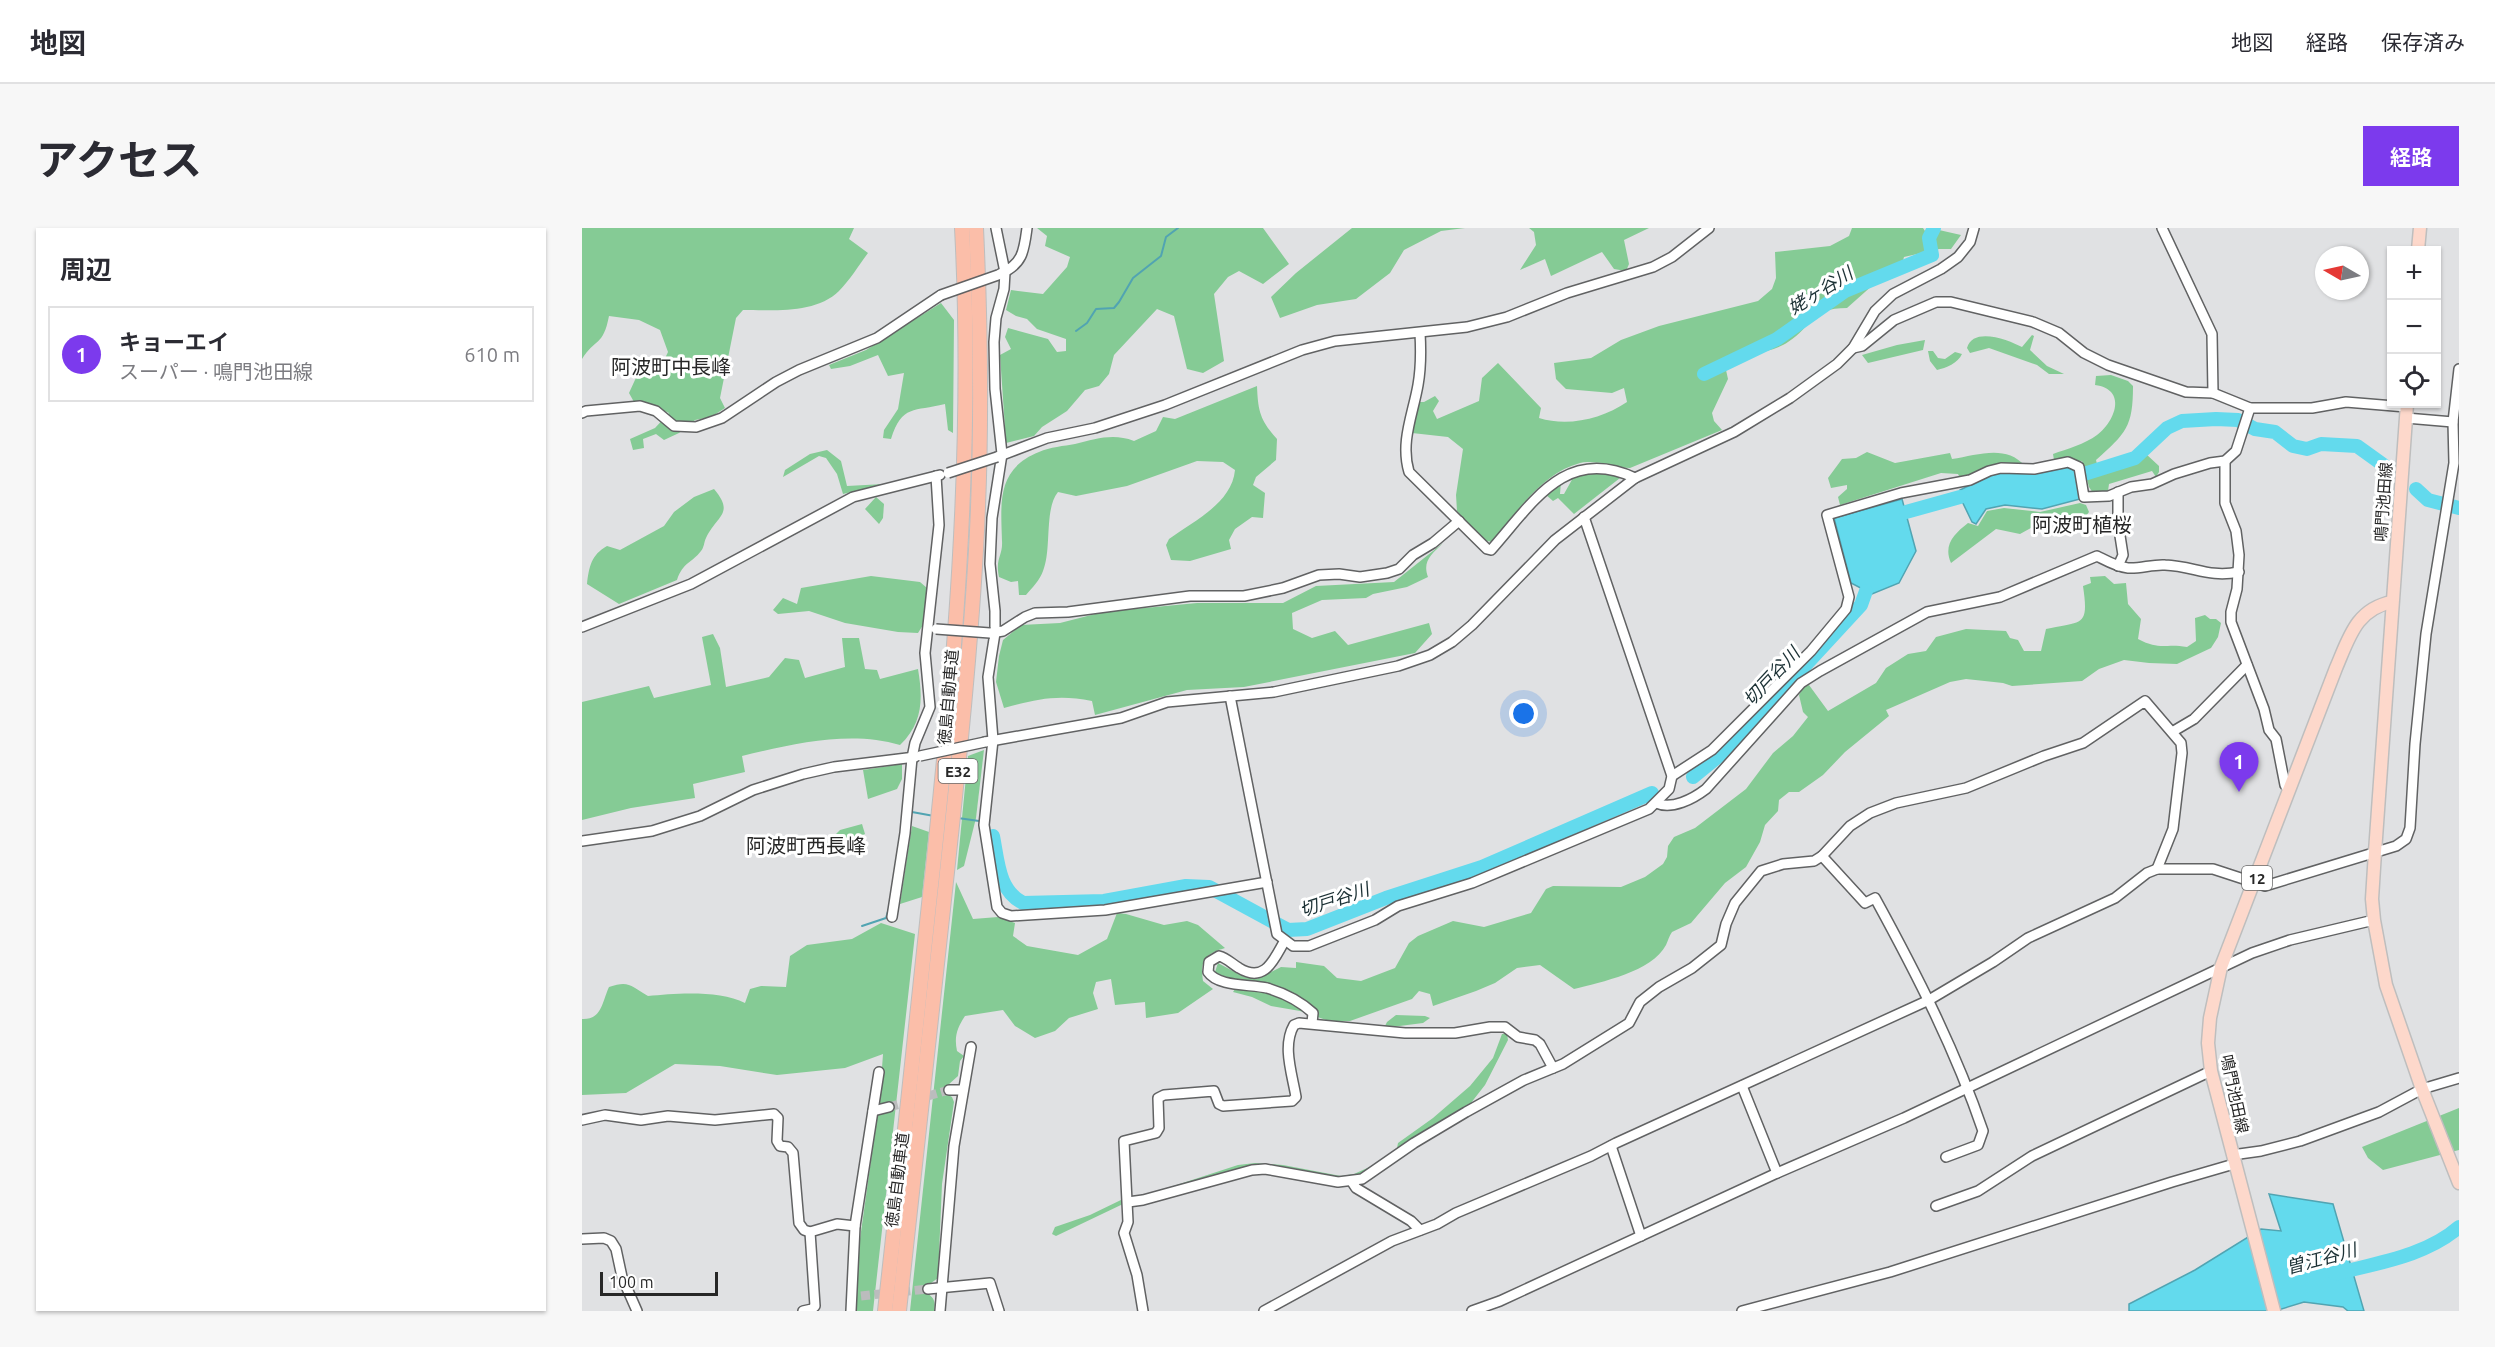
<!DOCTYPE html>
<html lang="ja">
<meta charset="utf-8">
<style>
:root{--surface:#fff;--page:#f7f7f7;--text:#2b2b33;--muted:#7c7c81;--line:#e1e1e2;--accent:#7c3aed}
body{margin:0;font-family:Ubuntu,"Noto Sans JP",sans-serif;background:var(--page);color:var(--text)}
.controls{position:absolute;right:18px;top:18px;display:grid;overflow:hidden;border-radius:0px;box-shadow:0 2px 4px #0004}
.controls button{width:54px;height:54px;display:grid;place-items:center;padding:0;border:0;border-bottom:2px solid var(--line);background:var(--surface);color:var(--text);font:30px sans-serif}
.compass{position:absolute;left:1733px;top:18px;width:54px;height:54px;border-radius:50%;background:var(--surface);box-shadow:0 2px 4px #0004;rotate:279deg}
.scale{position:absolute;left:18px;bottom:15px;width:118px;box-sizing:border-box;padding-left:6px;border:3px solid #272727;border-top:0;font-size:16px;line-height:21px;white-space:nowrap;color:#272727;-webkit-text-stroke:4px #fff;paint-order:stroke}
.you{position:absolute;left:942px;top:486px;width:21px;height:21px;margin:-15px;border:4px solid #fff;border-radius:50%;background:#1a73e8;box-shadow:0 0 0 9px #1a73e833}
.badge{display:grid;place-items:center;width:39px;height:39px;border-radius:50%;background:var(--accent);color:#fff;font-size:20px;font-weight:700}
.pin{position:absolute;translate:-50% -50px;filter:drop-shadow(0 2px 3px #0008)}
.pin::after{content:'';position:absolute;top:32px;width:21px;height:18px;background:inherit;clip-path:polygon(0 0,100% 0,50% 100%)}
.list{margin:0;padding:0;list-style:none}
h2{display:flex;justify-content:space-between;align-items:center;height:78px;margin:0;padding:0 24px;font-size:26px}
h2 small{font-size:20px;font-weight:400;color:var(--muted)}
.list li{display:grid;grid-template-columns:39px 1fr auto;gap:18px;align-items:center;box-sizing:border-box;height:96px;margin:0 12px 12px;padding:0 12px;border:2px solid var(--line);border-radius:0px}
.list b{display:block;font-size:22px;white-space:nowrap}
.list p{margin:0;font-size:20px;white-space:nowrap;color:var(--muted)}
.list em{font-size:20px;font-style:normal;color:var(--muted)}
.icon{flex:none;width:33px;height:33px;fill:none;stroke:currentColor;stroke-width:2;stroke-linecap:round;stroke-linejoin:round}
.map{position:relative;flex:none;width:1877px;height:1083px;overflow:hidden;border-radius:0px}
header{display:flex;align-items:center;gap:36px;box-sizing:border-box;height:84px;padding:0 30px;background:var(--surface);border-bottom:2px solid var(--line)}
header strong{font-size:28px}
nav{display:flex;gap:33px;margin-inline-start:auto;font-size:21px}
.intro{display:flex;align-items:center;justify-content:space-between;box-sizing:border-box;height:144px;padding:0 36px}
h1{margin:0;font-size:42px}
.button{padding:15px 27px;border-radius:0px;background:var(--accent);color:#fff;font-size:21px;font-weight:700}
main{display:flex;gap:36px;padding:0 36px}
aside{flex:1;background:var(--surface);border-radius:0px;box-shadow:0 2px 4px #0004}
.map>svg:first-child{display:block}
.green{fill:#85cb95}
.water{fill:#63daed;stroke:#51a4b2;stroke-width:1.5}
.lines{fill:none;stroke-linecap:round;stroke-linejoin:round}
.stream{stroke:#51a4b2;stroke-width:2}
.river{stroke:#63daed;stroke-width:14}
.minor-tunnel{stroke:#bbbcbd;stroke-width:9;stroke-dasharray:9 4.5;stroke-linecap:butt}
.minor-casing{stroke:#616263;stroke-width:12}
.major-casing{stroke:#bebebe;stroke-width:15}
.highway-casing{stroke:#bebebe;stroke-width:16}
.minor{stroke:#fff;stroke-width:9}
.major{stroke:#fdd8cb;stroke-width:12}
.highway{stroke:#fbbea9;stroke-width:14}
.minor-bridge-casing{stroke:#616263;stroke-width:12;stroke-linecap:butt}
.minor-bridge{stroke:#fff;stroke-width:9}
.labels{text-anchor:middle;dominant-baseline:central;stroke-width:6;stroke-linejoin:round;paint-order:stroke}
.shield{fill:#fff;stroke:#686868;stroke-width:1.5}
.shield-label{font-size:15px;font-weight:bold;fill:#272727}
.street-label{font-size:16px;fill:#272727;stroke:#fff}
.water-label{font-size:18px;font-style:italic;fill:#1c3135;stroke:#fff}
.quarter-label{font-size:20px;fill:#272727;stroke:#fff}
</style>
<header>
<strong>地図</strong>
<nav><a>地図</a><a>経路</a><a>保存済み</a></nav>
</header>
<div class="intro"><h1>アクセス</h1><a class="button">経路</a></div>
<main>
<aside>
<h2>周辺<small></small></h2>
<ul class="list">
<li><span class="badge">1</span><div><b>キョーエイ</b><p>スーパー · 鳴門池田線</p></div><em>610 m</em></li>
</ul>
</aside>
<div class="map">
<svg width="1877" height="1083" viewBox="0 0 1877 1083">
<rect width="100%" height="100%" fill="#e0e1e3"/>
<g class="green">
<path d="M0,0h272l-5,11 19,14c-9,12 -18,27 -29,38 -23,23 -66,19 -96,19l-7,8 -16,80 5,10 -14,9 -16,3 -16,13 -15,7 -8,-6 -13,5 1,9 -11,2 -3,-11 25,-11 14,-15 -18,-8 -17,-3 -5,-9 11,-24 18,4 10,-21 -8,-22 -21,-10 -30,-4c-6,31 -14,22 -27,43z"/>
<polygon points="455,0 681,0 707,36 681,56 657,43 646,49 632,66 642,133 621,145 605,141 592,88 575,81 532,127 527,146 517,158 503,162 485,183 460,199 452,208 424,215 418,127 429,121 423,109 426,100 466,111 475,124 484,123 484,111 455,101 445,91 434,88 424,82 429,62 461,66 485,39 488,29 463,18 465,8"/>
<polygon points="770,0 883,0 859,3 822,22 808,45 774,71 735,77 698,90 689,69 714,45"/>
<polygon points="947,0 1067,0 1042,12 1047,36 1044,43 1032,41 1020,24 969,48 963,31 938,42 954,17 952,4"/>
<path d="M1270,0h71l2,3 14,-1 22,5 -10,14h-12l-35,8 -2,7 -28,20 -27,24c-37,0 -34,18 -59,34 -14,10 -46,14 -64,19l4,18 -16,34 2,8 8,9 -92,38 -17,-1 7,11 -46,36 -16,-16 -5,3 -8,-7 16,-12 -1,12h4l10,-18 28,-3 1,-10c-7,0 -16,-2 -23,0 -38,10 -64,50 -88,79l-10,-2 -25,-29 -1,-16 7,-46 -15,-12 -36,-4 7,-31h5l11,-6 4,5 -6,10 4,8 42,-18 3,-23 16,-15 43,45 -2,10c29,9 63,1 88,-16l-3,-14 -12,5 -46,-4 -10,-10 -2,-16 37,-5 30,-18 38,-14 99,-25 14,-12 4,-11 -1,-26 55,-6 19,-10z"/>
<path d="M359,75l13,17 -1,113 -5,-3 -3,-26c-31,8 -43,0 -54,35l-8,-1 1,-8 14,-21 6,-36 -16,3 -10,-21 -28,11 -19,3 -2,-4 37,-15z"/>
<path d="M1450,107l2,1 -4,14 17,16 17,8h-15l-12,-9 -48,-17 -19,5 -3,-5c6,-22 42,-8 55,-1z"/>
<polygon points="1343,112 1341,122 1286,135 1280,127 1315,117"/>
<path d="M1346,123h5l5,7 7,1 10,-7 7,2c-4,9 -16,14 -25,16l-7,-9z"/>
<path d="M1529,147l17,6 5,5c0,41 -7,47 -37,74l3,13 36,-11 11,-8 13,12v6l-3,5 -4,-6 -43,13 -1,7 -15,2 -4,-6 -7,-26 -28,-1 -1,-6c14,-5 32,-10 44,-19 19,-14 30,-46 -2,-50l1,-9z"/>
<path d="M675,158c1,25 3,34 20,53l-1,21 -20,17 -3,8 12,8 -2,25 -11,-1 -17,12 -6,11 2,9 -41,12 -19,-1 -5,-15 3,-6c25,-18 63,-36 66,-69l-12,-8 -26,-1 -70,25 -51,10 -18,-4c-14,17 -6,57 -15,79 -3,9 -11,17 -17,24h-7l-1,-14 -7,1 -12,-5c-4,-19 4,-21 3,-36 -1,-38 -6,-72 37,-89 11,-5 25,-6 36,-8 21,-5 38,-11 59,-3l22,-10 7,-14 12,2z"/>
<polygon points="245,222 259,233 265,258 302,256 261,266 255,246 244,230 237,228 201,249 203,242 228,226"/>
<path d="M1285,224l28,11 55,-10 2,6c26,-4 54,-15 73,7 -13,-2 -25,-3 -38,2 -10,3 -17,8 -27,10l-2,-4 -17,-1 -101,32 -2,-8 9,-8v-4l-16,3 -3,-10 14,-19 14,-1z"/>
<path d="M132,261c21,25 3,26 -8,49 -2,4 -2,10 -5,13 -9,12 -18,11 -24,29l-58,24 -32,-20c2,-17 4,-29 20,-38l13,4 44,-24 10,-14 20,-15z"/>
<polygon points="294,269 302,276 301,290 297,296 283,281"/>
<path d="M1498,275l6,2 3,7 -3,4 -41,4 -25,14 -24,-5 -45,34c-8,-18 3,-29 17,-40l10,3 9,-15 17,-3 36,4z"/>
<path d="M861,315c-11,11 -21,18 -15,34l-21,10 -34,7 -7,4 -44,2 -30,13 1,16 19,9 23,-7 13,14 81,-22 3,11 -17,19 -171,34 -57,3 -92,25 -3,-14c-34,-7 -55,-2 -88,7l-8,-26 3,-26 4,-16 18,-15 39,-2 43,-11 94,-9h86l33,-17 78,-4z"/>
<polygon points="289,348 338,354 345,360 341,397 336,405 316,404 263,395 227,383 196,386 191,382 201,370 215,376 219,360"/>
<path d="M1523,348l9,8 12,-1 2,21 13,15 -3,20c23,12 27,4 49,8l9,-6 -1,-23 10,-3 5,4h6l5,4 -3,14 -7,11 -34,16 -28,-1 -25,-3 -25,9 -17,12 -70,5 -9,-3 -37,-4 -16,3 -64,28 3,6 -44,36 -22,23 -24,17h-10l-10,8 -1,11 -13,14 -5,17 -14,25 -21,16 -34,40 -19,9c-3,4 -4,9 -6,13 -14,27 -65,37 -92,44l-34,-24 -23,3 -22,15 -19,8 -43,15 -3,-12 -11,-3 -7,8 -62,22h-21l-29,-10 -29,-5 -19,-9 -19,-5 2,-3 18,1 6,-6 -41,-9 -3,-3 3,-9 26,14 13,2 24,-12 15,1v-6l28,4 13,12 24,3 34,-13 14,-25 9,-7 35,-15 31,6 47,-14 15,-24 7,-3 68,1 24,-10 18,-13 4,-7 1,-11 6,-9 21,-9 51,-39 27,-36 20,-17 15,-19 -5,-5 -4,-17 5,-9 5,-1 19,26 48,-28 10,-15 22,-14 18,-3 10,-14 30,-8 40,2 4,7 8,2 6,11h17l5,-22c37,-8 43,-2 37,-43l8,-3 -1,-6z"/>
<path d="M131,406l7,14 6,39 43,-10 16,-19 14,2 6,18 40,-11 -3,-29h17l6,31 12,1 3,9 38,-10c5,30 5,54 -18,76 -50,-15 -108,-1 -158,11l3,16 -52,12 2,14 -64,10 -49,12v-118l67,-16 5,12 57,-13 -9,-48z"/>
<polygon points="402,522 394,590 382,638 375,642 386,528"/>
<polygon points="320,536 320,551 315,561 286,571 281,542"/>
<polygon points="280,596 283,606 257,618 242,618 258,602"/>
<polygon points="330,598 347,604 340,669 318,676"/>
<path d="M374,654l17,37 25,-2 17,6 -2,13 14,10 51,9 29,-16 10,-26 9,1 38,11 23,-4 11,4 27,23c-20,6 -25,12 -22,33l10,8 -35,24 -32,5 -1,-16 -30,3 -4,-26 -15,3 -3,11 5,16 -29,9 -14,13 -20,7 -20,-12 -12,-16 -38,6c-8,12 -11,21 -8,35l7,5 -4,5 -2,15 -10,9 -1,9 5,3 2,5 -12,82 -4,94 -11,8 -1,6c8,6 10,9 8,19h-24z"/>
<path d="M299,695l34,11 -42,377h-18l5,-72 20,-143 3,-42 -38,14 -68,7 -57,-9 -45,-2 -49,29 -44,2v-76c20,1 20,-17 27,-32 20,-7 22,-1 39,9 28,-3 72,-6 97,7l5,-14 11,-3 25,1 4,-31 17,-11 45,-6z"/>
<polygon points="814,787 843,788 848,790 841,795 802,800 805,794"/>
<polygon points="920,806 925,806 926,812 903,857 885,880 814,925 816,915 851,890 888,858 911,830"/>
<polygon points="1877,880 1877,922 1801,942 1786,930 1780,919"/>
<polygon points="673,935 701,937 759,948 772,946 792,937 794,939 781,947 762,952 687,938 573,966 570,965 656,937"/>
<polygon points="541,971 541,976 474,1008 470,1006 473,999 508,987"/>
</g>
<g class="water">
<polygon points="1486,239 1494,243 1498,271 1460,281 1423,277 1404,281 1394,296 1390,294 1378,269 1378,262 1413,245 1450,244"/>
<polygon points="1320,271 1334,323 1317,355 1290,366 1269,355 1252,290"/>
<polygon points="1687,966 1751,976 1782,1083 1766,1083 1761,1079 1722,1074 1693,1083 1547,1083 1547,1076 1613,1042 1679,1001 1699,1003"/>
</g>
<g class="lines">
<g class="stream">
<polyline points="494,103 505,95 514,81 532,80 537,74 551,50 579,28 584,9 596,0"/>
<polyline points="330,584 352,588"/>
<polyline points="376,590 397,593"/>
<polyline points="280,698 304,690 308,677"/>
</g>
<g class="river">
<polyline points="1122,146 1195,111 1263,63 1350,27 1347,10 1352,0"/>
<polyline points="1502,246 1553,230 1585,200 1600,193 1634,191 1656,192 1673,201 1693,204 1711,218 1725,221 1739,216 1775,218 1807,241"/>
<polyline points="1834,261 1846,272 1877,280"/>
<polyline points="1324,284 1378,269"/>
<polyline points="1111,549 1149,518 1279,377 1284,363"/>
<path d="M411,608c5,25 5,54 30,67l81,-2 82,-15 23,1 79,43 19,-1 79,-31 96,-31 170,-74"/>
<path d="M1753,1046c42,-11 91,-18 124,-47"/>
</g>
<g class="minor-tunnel">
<polyline points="307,879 367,862"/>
<polyline points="279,1068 346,1061"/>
</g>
<g class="minor-casing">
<g id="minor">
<polyline points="414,0 423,44 422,61 414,90 412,114 413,161 420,226 410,290 408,336 413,383 413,405 406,449 411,512 402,597 415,679 420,685 429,688 523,682 685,654"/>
<polyline points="1580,0 1630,106 1631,165"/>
<path d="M418,46c23,-10 24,-23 27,-46"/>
<path d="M838,105c1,17 1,35 -2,52 -5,29 -18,57 -9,87l78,77 4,1c41,-46 74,-105 144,-72"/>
<polyline points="1271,120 1280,118 1312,92 1354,74 1369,74 1451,94 1477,105 1502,125 1526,137 1604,164 1631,165 1668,180 1730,180 1764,174 1824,179"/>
<polyline points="0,185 4,183 58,178 74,183 92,198 114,199 140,190 194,154 217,142 295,110 359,67"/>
<polyline points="1824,190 1871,194"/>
<polyline points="415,229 465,210 513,200 583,177 720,122 753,113 885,99 925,89 985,65 1071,39 1090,29 1127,0"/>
<polyline points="1643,233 1643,275 1654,303 1657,327 1655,361 1649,384 1649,394 1682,481 1687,502 1694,511 1703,557 1707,563"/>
<polyline points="1536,264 1536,295 1541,327 1536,338"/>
<polyline points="0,399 109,356 271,269 358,247"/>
<polyline points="409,405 421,403 443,389 453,385 486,384 608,368 662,368 701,360 737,347 757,346 778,349 805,345 817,341 831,327 851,315 877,293"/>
<polyline points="648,468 695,706 711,718 727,718 793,692 816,678 890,655 1067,581 1087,561 1090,548 1002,289"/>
<polyline points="1590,504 1612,491 1665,437"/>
<polyline points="403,514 539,490 585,474 692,464 816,438 848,427 870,414 890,397 973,312 1053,250 1152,204 1208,170 1255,136 1271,120 1293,83 1311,66 1359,41 1376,29 1388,14 1392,0"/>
<polyline points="1090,548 1130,522 1229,423 1264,381 1267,369 1245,287 1319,265 1388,252 1407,243 1419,240 1452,241 1486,234 1497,239 1502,269 1527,268 1549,259 1570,256 1592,246 1628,235 1643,233 1654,223 1668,180"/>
<path d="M1074,575c16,7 37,-4 50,-14l95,-106 19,-12 107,-59 73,-15 97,-41c10,5 20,11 31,12 12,1 25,-4 37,-3 29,1 43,13 74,7"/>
<polyline points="0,613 70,603 118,588 171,562 221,546 252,539 333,529"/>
<path d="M1240,628l43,47 10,-5c41,75 80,151 108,233l-5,14 -32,12"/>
<polyline points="310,689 323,605 330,530 333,515 348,479 343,425 357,297 354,248"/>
<path d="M702,714c-10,17 -19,42 -45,26 -7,-4 -12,-10 -20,-12l-10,6 -1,10c10,15 42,12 59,16 17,5 33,13 46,25l-1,10"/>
<polyline points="1160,858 1195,945"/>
<polyline points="367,862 381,862"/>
<polyline points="291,883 307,879"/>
<polyline points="0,892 23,887 59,892 86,888 133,892 192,886 196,890 195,913 198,918 206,919 211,925 217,995 222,1002 228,1004"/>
<polyline points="1029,918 1059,1008"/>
<polyline points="1650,927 1679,923 1718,913 1797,884 1840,861 1877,850"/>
<polyline points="770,954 774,960 829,993 838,1002"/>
<polyline points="546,974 561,972 670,942 683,941 756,954 780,951 832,915 884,884 942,852 981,836 1047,795 1058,774 1077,759 1110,740 1139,717 1144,696 1153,675 1179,643 1201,636 1232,633 1240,628 1268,598 1288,585 1314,575 1384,560 1462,528 1501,515 1563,473 1599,515 1600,525 1591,601 1575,641"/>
<polyline points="1354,978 1396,963 1450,928 1629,843"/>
<polyline points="0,1011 22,1010 29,1013 34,1021 40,1049 55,1083"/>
<polyline points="346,1061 408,1055 417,1083"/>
<polyline points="221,1083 230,1081 233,1078 228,1004 255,996 273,998"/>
<polyline points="269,1083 273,998 297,844"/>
<polyline points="358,1083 372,918 389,819"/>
<path d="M561,1083l-6,-36 -13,-42 4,-11 -4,-81 32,-8 3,-5 -1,-30 6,-3 50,-4 5,13 4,2 69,-5 4,-4c-4,-24 -14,-51 -2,-72l5,-2 106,10h50l35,-6h15l13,10 17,3 5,4 13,24"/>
<polyline points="682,1083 810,1013 855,996 874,985 1009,928 1034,915 1347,772 1411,734 1446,710 1533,670 1565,645 1575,641 1631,641 1683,658 1814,618 1824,611 1828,600 1833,516 1844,406 1872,235 1871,194 1877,141"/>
<polyline points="890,1083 918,1073 1195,945 1322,890 1670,725 1708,712 1792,692"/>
<polyline points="1160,1083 1308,1044 1590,954 1652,936"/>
</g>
</g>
<g class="major-casing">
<g id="major">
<polyline points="1836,22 1838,0"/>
<polyline points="1825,176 1793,624 1790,671 1792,692 1804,757 1840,861 1877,955"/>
<path d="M1692,1083l-63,-240 -3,-28 2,-25 11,-51 115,-299c13,-30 20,-59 56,-66"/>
</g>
</g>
<g class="highway-casing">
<g id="highway">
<path d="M303,1083c15,-136 30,-271 44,-407 25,-225 45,-450 33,-676"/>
<path d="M317,1083c15,-134 30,-268 44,-402 13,-119 26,-239 33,-359 6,-107 5,-215 0,-322"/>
</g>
</g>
<use href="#minor" class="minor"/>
<use href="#major" class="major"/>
<use href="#highway" class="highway"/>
<g class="minor-bridge-casing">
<g id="minor-bridge">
<polyline points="359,67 416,47"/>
<polyline points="366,245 415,229"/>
<polyline points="354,401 408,405"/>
<polyline points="338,528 403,514"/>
</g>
</g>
<use href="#minor-bridge" class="minor-bridge"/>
</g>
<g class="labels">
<g class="shield">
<rect x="356.5" y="531" width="39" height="24" rx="4.5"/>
<rect x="1660" y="638" width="30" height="24" rx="4.5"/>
</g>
<g class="shield-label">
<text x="376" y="543">E32</text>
<text x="1675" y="650">12</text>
</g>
<g class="street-label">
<text transform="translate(1801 274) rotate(-86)">鳴門池田線</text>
<text transform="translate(366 469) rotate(-85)">徳島自動車道</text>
<text transform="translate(1653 866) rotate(78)">鳴門池田線</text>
<text transform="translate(315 952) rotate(-83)">徳島自動車道</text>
</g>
<g class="water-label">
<text transform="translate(1238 62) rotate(-32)">姥ヶ谷川</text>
<text transform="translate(1189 448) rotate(-47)">切戸谷川</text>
<text transform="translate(752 671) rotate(-18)">切戸谷川</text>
<text transform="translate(1739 1030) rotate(-15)">曽江谷川</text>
</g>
<g class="quarter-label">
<text x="89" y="138">阿波町中長峰</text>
<text x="1500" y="296">阿波町植桜</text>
<text x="224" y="617">阿波町西長峰</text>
</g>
</g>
</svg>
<div class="controls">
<button>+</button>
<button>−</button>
<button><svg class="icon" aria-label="locate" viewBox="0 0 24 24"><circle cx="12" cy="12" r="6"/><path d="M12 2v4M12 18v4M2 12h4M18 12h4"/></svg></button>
</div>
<svg class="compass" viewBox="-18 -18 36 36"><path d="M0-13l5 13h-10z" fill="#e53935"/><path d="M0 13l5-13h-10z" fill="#7c7c81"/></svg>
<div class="scale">100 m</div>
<div class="you"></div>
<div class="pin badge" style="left:1657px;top:564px">1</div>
</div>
</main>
